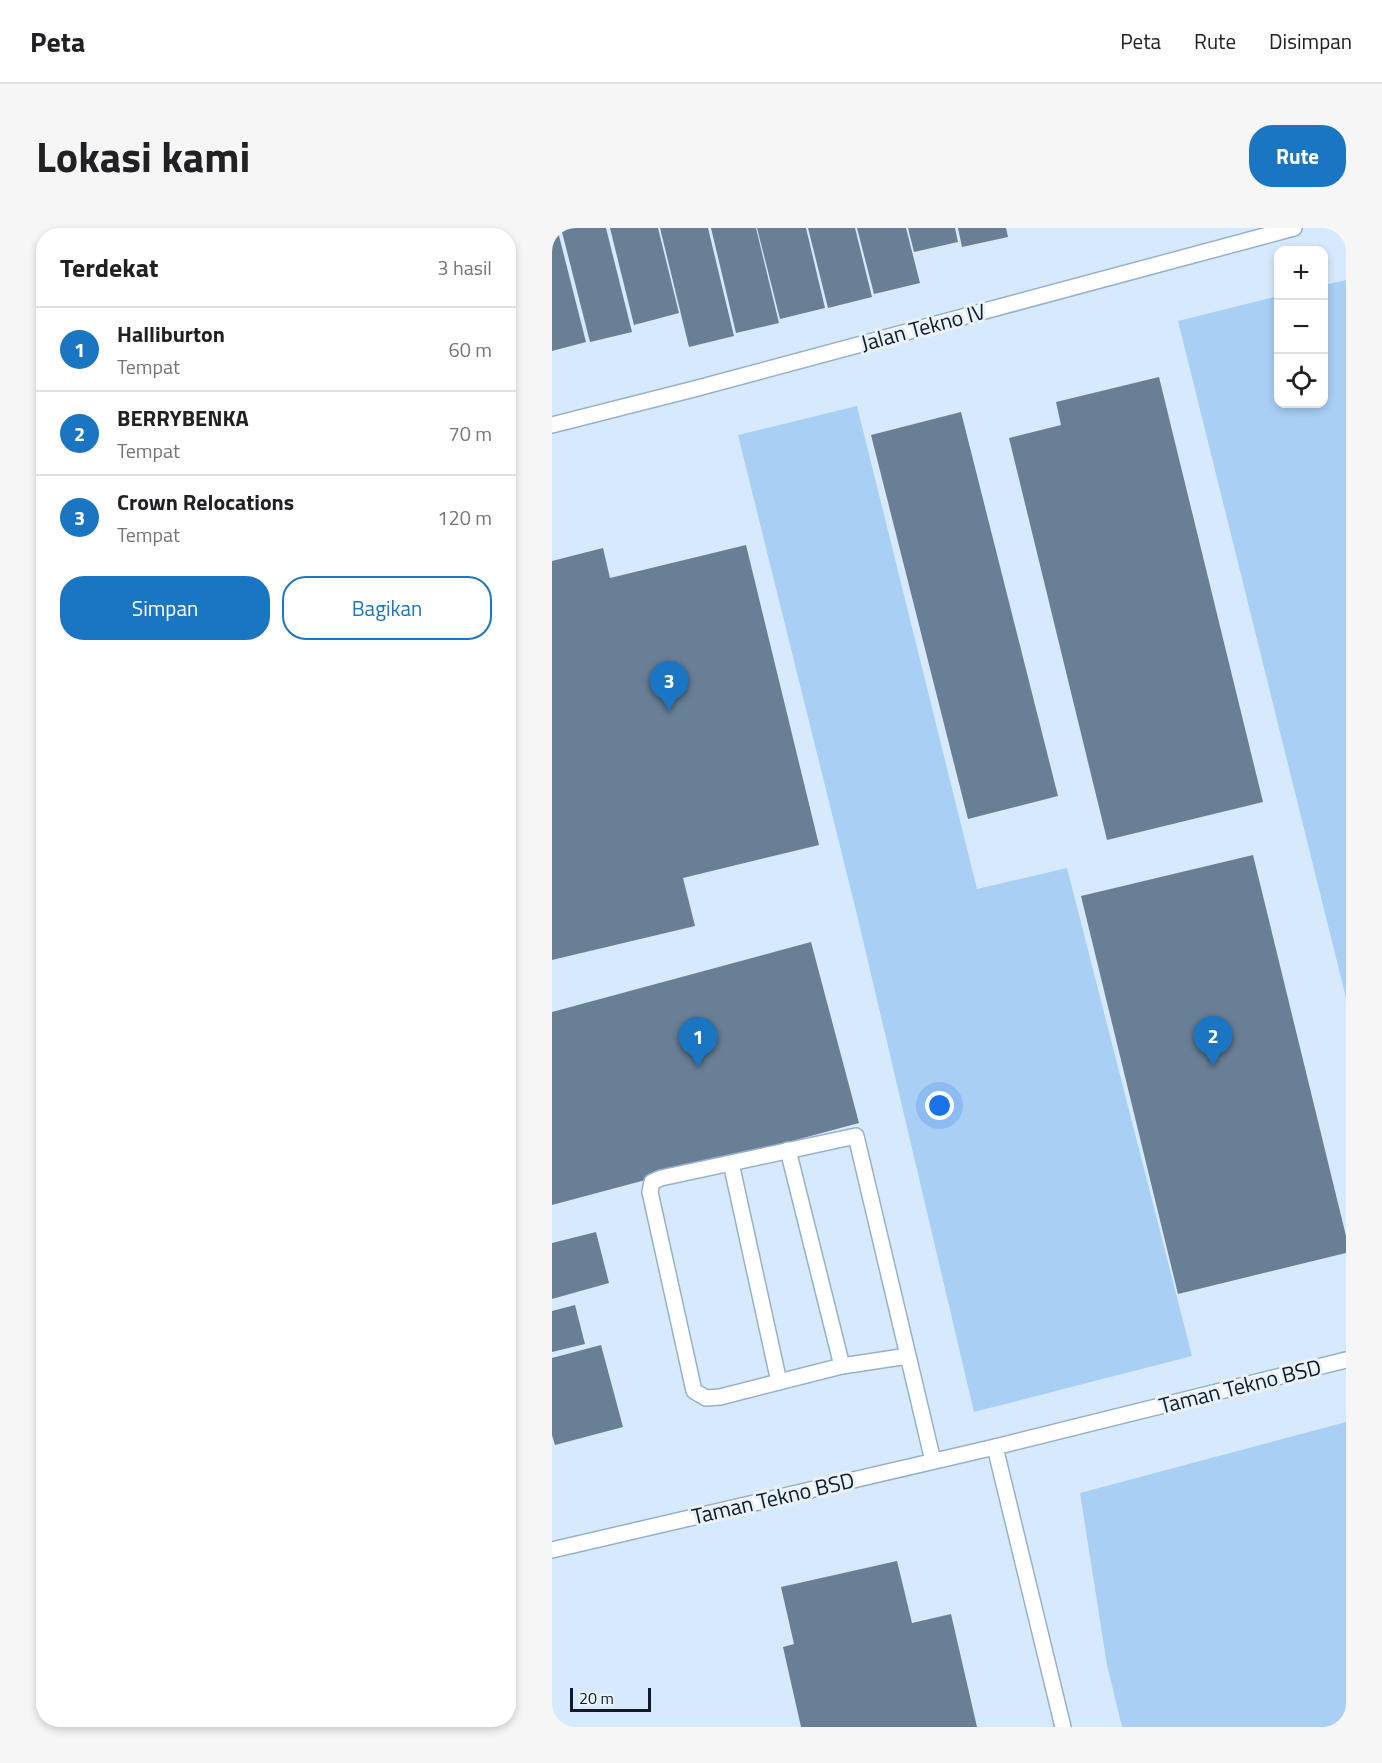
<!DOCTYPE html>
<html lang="id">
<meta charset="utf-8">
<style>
:root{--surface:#fff;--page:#f6f6f6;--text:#202124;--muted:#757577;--line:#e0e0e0;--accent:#1a76c3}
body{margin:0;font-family:"Titillium Web",sans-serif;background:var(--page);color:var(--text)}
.controls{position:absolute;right:18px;top:18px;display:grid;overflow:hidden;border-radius:12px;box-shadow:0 3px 9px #0003}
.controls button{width:54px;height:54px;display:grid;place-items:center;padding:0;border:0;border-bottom:2px solid var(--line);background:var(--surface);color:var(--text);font:30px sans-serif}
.scale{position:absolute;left:18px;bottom:15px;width:81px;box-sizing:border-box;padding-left:6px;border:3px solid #111a24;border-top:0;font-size:16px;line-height:21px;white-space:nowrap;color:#111a24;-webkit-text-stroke:4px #e8f2fd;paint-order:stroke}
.you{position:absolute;left:388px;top:878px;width:21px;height:21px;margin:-15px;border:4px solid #fff;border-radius:50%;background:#1a73e8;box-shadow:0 0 0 9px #1a73e833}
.badge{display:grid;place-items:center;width:39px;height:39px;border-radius:50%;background:var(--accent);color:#fff;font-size:20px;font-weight:700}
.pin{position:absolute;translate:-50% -50px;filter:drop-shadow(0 2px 3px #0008)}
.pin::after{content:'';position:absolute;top:32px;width:21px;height:18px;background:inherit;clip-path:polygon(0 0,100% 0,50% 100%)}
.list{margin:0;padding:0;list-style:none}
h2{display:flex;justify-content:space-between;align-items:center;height:78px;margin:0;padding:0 24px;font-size:26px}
h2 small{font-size:20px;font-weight:400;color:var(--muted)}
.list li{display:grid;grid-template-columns:39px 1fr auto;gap:18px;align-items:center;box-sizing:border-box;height:84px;padding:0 24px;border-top:2px solid var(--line)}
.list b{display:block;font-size:22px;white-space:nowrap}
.list p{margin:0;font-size:20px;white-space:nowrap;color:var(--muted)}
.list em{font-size:20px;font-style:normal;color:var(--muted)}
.actions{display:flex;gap:12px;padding:18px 24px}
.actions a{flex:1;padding:14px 0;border:2px solid var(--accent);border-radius:24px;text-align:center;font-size:21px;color:var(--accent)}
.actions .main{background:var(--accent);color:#fff}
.icon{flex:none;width:33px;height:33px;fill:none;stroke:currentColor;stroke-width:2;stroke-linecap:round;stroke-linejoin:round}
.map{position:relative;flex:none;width:794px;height:1499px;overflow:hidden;border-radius:24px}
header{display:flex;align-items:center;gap:36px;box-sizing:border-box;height:84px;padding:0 30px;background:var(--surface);border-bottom:2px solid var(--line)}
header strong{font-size:28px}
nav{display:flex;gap:33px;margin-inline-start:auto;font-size:21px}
.intro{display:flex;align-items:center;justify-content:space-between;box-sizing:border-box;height:144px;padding:0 36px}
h1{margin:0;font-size:42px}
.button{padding:15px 27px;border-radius:24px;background:var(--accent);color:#fff;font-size:21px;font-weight:700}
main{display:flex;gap:36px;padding:0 36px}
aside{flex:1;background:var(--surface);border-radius:24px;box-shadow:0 3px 9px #0003}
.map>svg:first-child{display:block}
.built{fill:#d7eafd;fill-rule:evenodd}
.green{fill:#a9cff5}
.building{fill:#687f96}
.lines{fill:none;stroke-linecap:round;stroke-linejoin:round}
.service-casing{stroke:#98b0c9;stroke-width:18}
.service{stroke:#fff;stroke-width:15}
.labels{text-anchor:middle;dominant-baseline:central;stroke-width:6;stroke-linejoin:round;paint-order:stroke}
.street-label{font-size:22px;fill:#111a24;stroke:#e8f2fd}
</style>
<header>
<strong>Peta</strong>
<nav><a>Peta</a><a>Rute</a><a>Disimpan</a></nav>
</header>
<div class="intro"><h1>Lokasi kami</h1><a class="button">Rute</a></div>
<main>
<aside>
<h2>Terdekat<small>3 hasil</small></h2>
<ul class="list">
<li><span class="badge">1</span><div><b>Halliburton</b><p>Tempat</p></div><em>60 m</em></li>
<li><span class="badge">2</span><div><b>BERRYBENKA</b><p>Tempat</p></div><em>70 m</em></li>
<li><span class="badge">3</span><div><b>Crown Relocations</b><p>Tempat</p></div><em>120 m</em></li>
</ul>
<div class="actions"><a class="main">Simpan</a><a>Bagikan</a></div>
</aside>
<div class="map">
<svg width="794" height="1499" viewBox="0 0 794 1499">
<rect width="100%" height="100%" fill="#e8f2fd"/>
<path class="built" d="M0,0h794v1499h-794zM726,22h46v154h-46z"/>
<g class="green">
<polygon points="794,52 794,770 626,93 726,68 726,176 772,176 772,57"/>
<polygon points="305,178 425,661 515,640 640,1128 422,1184 306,691 186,207"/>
<polygon points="794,1194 794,1499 570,1499 555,1437 528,1265"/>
</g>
<g class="building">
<polygon points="0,0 5,0 34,114 0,123"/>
<polygon points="9,0 54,0 80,104 38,114"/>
<polygon points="58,0 106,0 127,85 82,97"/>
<polygon points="108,0 156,0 182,108 137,119"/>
<polygon points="159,0 204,0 227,95 184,105"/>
<polygon points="205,0 254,0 273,80 228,91"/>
<polygon points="256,0 303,0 320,69 276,80"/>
<polygon points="305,0 354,0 368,55 322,66"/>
<polygon points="356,0 403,0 406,14 362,24"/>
<polygon points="406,0 454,0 456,9 410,19"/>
<polygon points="607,149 711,574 555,612 457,210 509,197 504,174"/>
<polygon points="409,184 506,568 416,591 319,207"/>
<polygon points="194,317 267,617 131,650 143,698 0,732 0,333 51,320 58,350"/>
<polygon points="701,627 794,1008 794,1025 626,1066 529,668"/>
<polygon points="259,714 307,895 0,977 0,784"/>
<polygon points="44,1004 57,1055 0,1071 0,1015"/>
<polygon points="23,1077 33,1116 0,1124 0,1083"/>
<polygon points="49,1117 71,1199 3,1217 0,1207 0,1130"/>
<polygon points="345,1333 360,1395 399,1386 425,1499 249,1499 231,1419 242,1416 229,1359"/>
</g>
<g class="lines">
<g class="service-casing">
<g id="service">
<polyline points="0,197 142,161 742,0"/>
<polyline points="236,922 290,1138"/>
<polyline points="179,935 227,1154"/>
<polyline points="356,1128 290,1138 168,1169 154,1170 142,1163 98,964 100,954 109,950 304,908 381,1233"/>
<polyline points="443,1219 511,1499"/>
<polyline points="0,1322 443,1219 794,1132"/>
</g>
</g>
<use href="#service" class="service"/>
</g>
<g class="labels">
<g class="street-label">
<text transform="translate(371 99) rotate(-15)">Jalan Tekno IV</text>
<text transform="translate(688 1158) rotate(-14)">Taman Tekno BSD</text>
<text transform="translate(221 1270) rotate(-13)">Taman Tekno BSD</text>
</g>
</g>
</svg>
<div class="controls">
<button>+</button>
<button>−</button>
<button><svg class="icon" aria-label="locate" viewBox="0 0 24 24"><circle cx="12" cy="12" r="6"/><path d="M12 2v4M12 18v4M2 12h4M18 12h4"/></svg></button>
</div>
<div class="scale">20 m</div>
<div class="you"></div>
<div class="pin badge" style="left:146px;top:839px">1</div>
<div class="pin badge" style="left:661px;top:838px">2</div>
<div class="pin badge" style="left:117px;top:483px">3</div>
</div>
</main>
